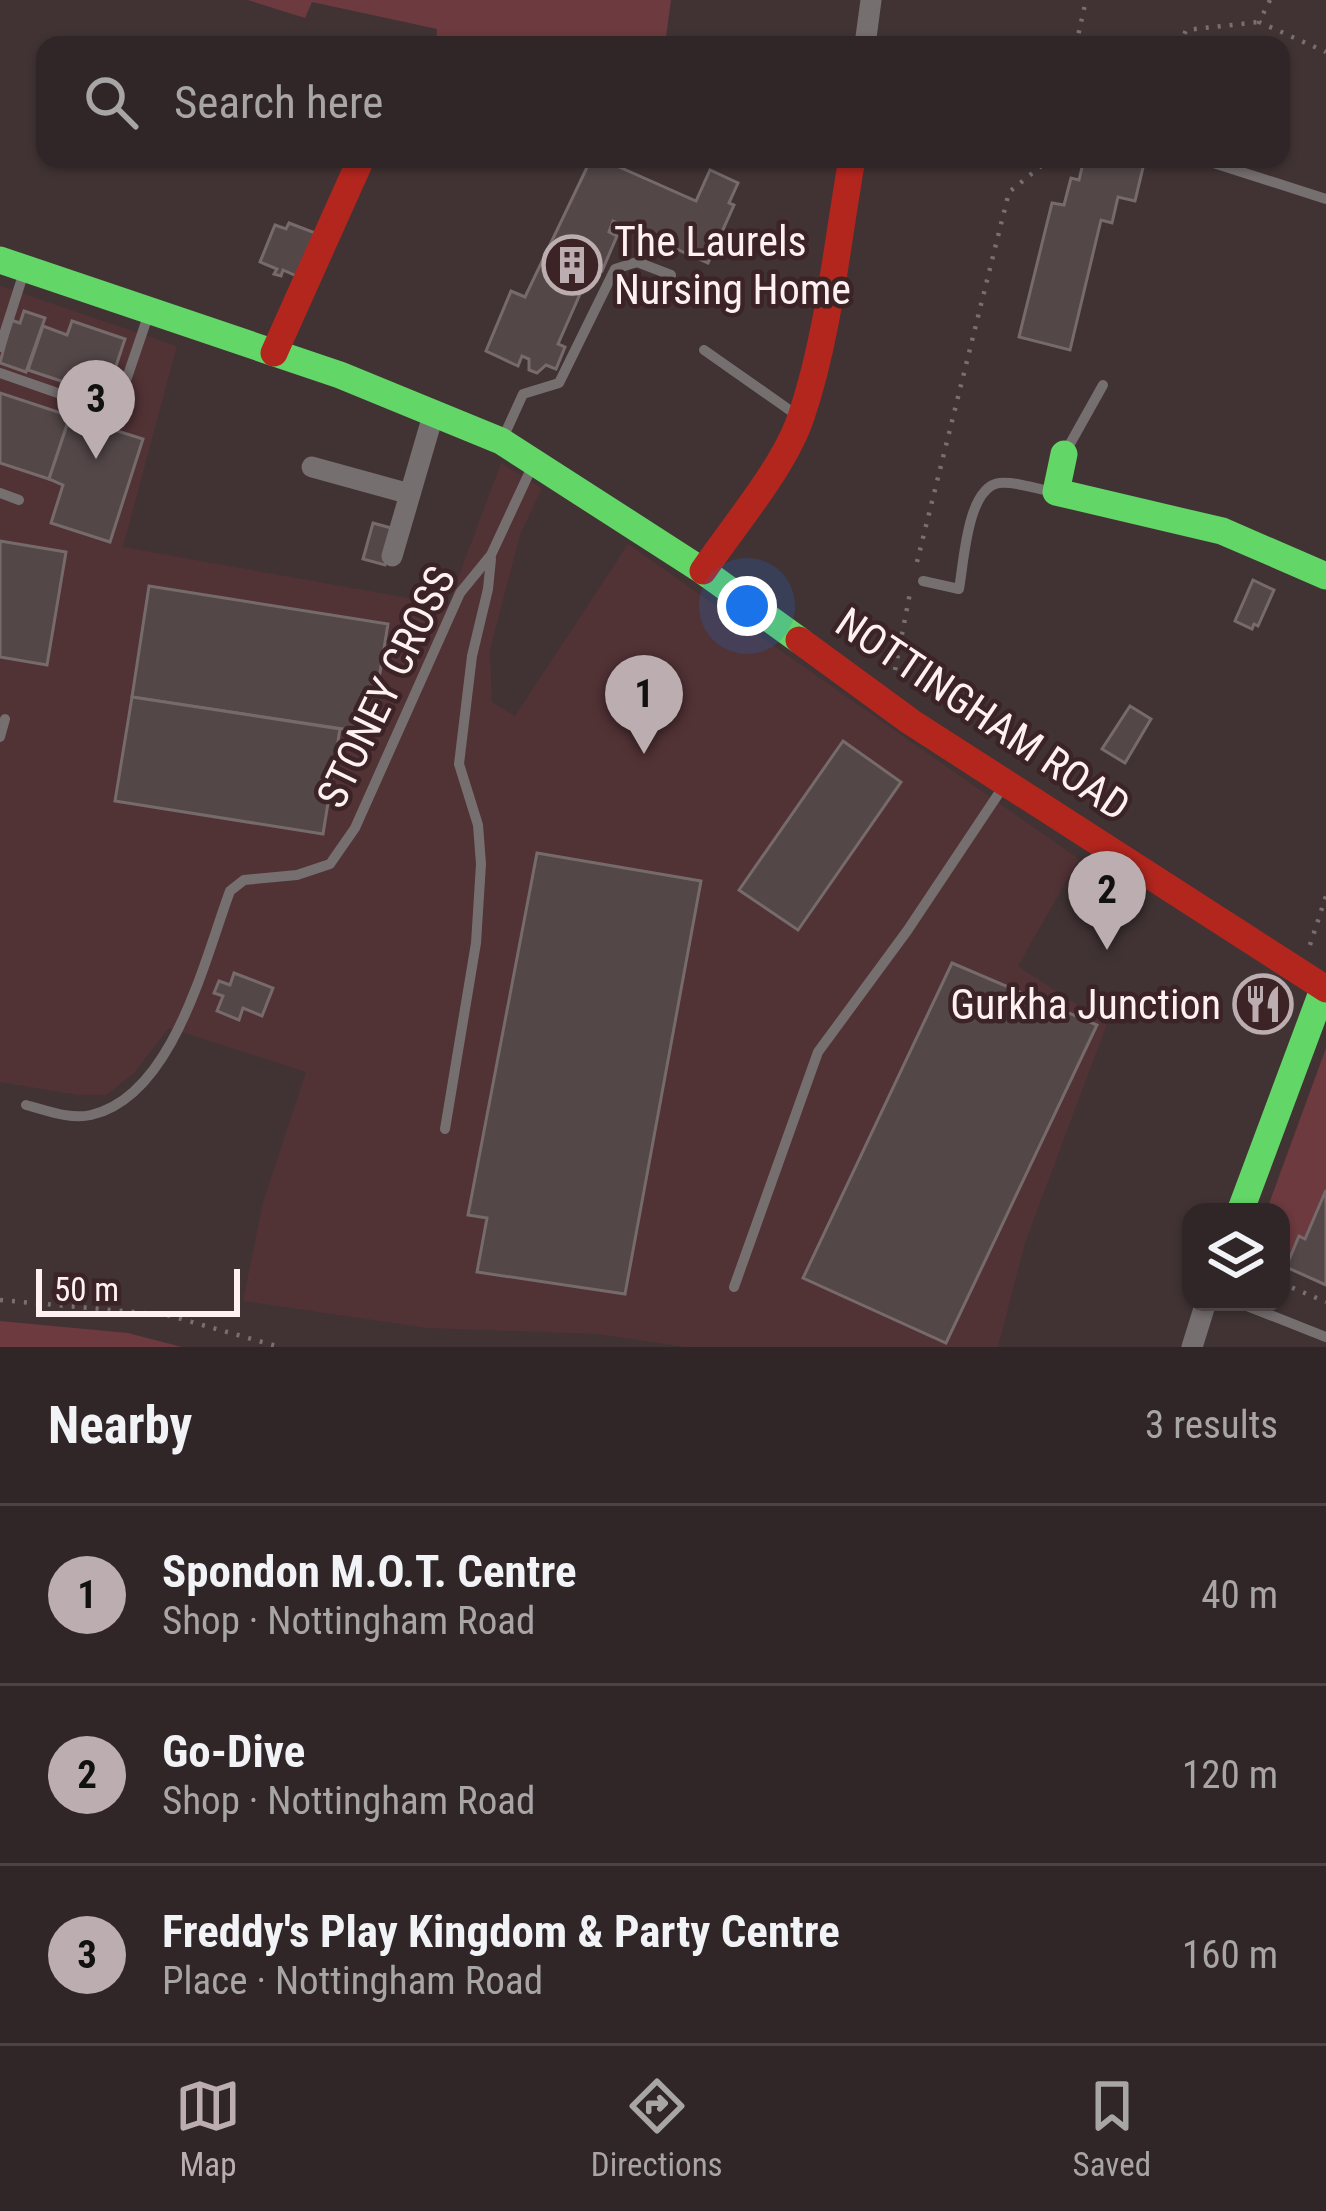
<!DOCTYPE html>
<meta charset="utf-8">
<style>
:root{--surface:#312627;--page:#392e2f;--text:#f1f3f6;--muted:#a8a5a7;--line:#4c4344;--accent:#bcaeb0}
body{margin:0;font-family:"Roboto Condensed",sans-serif;background:var(--page);color:var(--text)}
.controls{position:absolute;right:36px;bottom:36px;display:grid;overflow:hidden;border-radius:24px;box-shadow:0 3px 9px #0004}
.controls button{width:108px;height:108px;display:grid;place-items:center;padding:0;border:0;border-bottom:3px solid var(--line);background:var(--surface);color:var(--text);font:60px sans-serif}
.scale{position:absolute;left:36px;bottom:30px;width:204px;box-sizing:border-box;padding-left:12px;border:6px solid #fff1f2;border-top:0;font-size:33px;line-height:42px;white-space:nowrap;color:#fff1f2;-webkit-text-stroke:9px #3c2325;paint-order:stroke}
.you{position:absolute;left:747px;top:606px;width:42px;height:42px;margin:-30px;border:9px solid #fff;border-radius:50%;background:#1a73e8;box-shadow:0 0 0 18px #1a73e833}
.badge{display:grid;place-items:center;width:78px;height:78px;border-radius:50%;background:var(--accent);color:#111;font-size:39px;font-weight:700}
.pin{position:absolute;translate:-50% -99px;filter:drop-shadow(0 3px 6px #0008)}
.pin::after{content:'';position:absolute;top:63px;width:42px;height:36px;background:inherit;clip-path:polygon(0 0,100% 0,50% 100%)}
.list{margin:0;padding:0;list-style:none}
h2{display:flex;justify-content:space-between;align-items:center;height:156px;margin:0;padding:0 48px;font-size:51px}
h2 small{font-size:39px;font-weight:400;color:var(--muted)}
.list li{display:grid;grid-template-columns:78px 1fr auto;gap:36px;align-items:center;box-sizing:border-box;height:180px;padding:0 48px;border-top:3px solid var(--line)}
.list b{display:block;font-size:45px;white-space:nowrap}
.list p{margin:0;font-size:39px;white-space:nowrap;color:var(--muted)}
.list em{font-size:39px;font-style:normal;color:var(--muted)}
.icon{flex:none;width:66px;height:66px;fill:none;stroke:currentColor;stroke-width:2;stroke-linecap:round;stroke-linejoin:round}
.map{position:relative;flex:none;width:1326px;height:1347px;overflow:hidden}
.search{position:absolute;background:var(--surface);box-shadow:0 3px 9px #0004;left:36px;right:36px;top:36px;height:132px;display:flex;align-items:center;gap:30px;box-sizing:border-box;padding:0 42px;border-radius:24px;color:var(--muted);font-size:45px}
.sheet{height:696px;background:var(--surface)}
nav{display:flex;justify-content:space-around;align-items:center;box-sizing:border-box;height:168px;border-top:3px solid var(--line);background:var(--surface);font-size:33px;color:var(--muted)}
nav a{display:grid;justify-items:center;gap:6px}
nav .on{color:var(--accent)}
.map>svg:first-child{display:block}
.built{fill:#513235}
.green{fill:#6c3a3f}
.building{fill:#534748;stroke:#766a6b;stroke-width:3}
.lines{fill:none;stroke-linecap:round;stroke-linejoin:round}
.path{stroke:#776f70;stroke-width:4.5;stroke-dasharray:3 9;stroke-linecap:butt}
.lane{stroke:#766f70;stroke-width:10}
.street{stroke:#766f70;stroke-width:21}
.fast{stroke:#63d668;stroke-width:27}
.jam{stroke:#b3261e;stroke-width:27}
.labels{text-anchor:middle;dominant-baseline:central;stroke-width:9;stroke-linejoin:round;paint-order:stroke}
.poi-label{font-size:42px;fill:#fff1f2;stroke:#3c2325;text-anchor:start}
.street-label{font-size:42px;fill:#fff1f2;stroke:#3c2325}
</style>
<div class="map">
<svg width="1326" height="1347" viewBox="0 0 1326 1347">
<rect width="100%" height="100%" fill="#413334"/>
<polygon class="built" points="0,286 177,346 123,547 448,605 501,463 542,488 520,535 490,650 492,702 515,716 628,544 1079,859 1018,966 1107,1024 1025,1243 998,1347 685,1347 598,1334 427,1328 243,1301 263,1202 306,1072 169,1028 134,1073 106,1095 78,1095 0,1082"/>
<g class="green">
<polygon points="248,0 671,0 665,45 436,45 437,29 312,2 305,18"/>
<polygon points="1326,1048 1326,1190 1305,1239 1299,1237 1281,1274 1281,1212 1266,1212"/>
<polygon points="0,1321 128,1333 182,1347 0,1347"/>
</g>
<g class="building">
<polygon points="591,159 601,159 696,201 710,170 738,183 729,203 734,205 708,263 613,221 609,232 617,236 602,271 592,267 558,344 565,347 556,369 546,365 537,373 529,370 529,359 522,356 518,366 486,351 511,291 525,297"/>
<polygon points="1084,159 1145,159 1135,201 1118,197 1112,223 1101,220 1070,350 1019,337 1052,203 1064,205 1071,178 1079,180"/>
<polygon points="289,223 318,234 301,278 283,270 281,276 274,274 277,269 260,262 275,225 286,229"/>
<polygon points="24,311 45,318 26,372 0,363 11,320 20,323"/>
<polygon points="72,321 125,339 106,396 28,370 43,326 67,335"/>
<polygon points="0,393 70,416 49,479 0,463"/>
<polygon points="70,416 143,439 110,542 51,523 63,485 49,479"/>
<polygon points="373,523 395,529 385,565 363,559"/>
<polygon points="0,541 66,552 47,665 0,657"/>
<polygon points="1253,580 1274,590 1258,626 1254,624 1252,629 1235,621"/>
<polygon points="149,586 388,624 370,733 132,697"/>
<polygon points="132,697 340,729 323,834 115,801"/>
<polygon points="1130,706 1151,719 1125,763 1102,749"/>
<polygon points="843,741 901,782 798,930 739,890"/>
<polygon points="537,853 701,881 625,1294 477,1272 487,1218 468,1215"/>
<polygon points="952,963 1097,1025 946,1343 803,1278"/>
<polygon points="234,973 273,988 262,1016 243,1008 239,1020 217,1011 223,996 214,993 219,981 230,985"/>
<polygon points="1326,1190 1326,1285 1286,1267 1299,1236 1305,1239"/>
</g>
<g class="lines">
<g class="path">
<polyline points="1270,0 1259,22 1326,52"/>
<polyline points="1076,45 1086,0"/>
<polyline points="1180,45 1186,30 1259,22"/>
<polyline points="917,562 1009,192 1050,159"/>
<polyline points="895,670 910,593"/>
<polyline points="1310,945 1326,896"/>
<polyline points="1281,1283 1326,1302"/>
<polyline points="0,1300 167,1315 280,1347"/>
</g>
<g class="lane">
<polyline points="1201,159 1326,199"/>
<polyline points="0,347 24,272"/>
<polyline points="704,350 798,416"/>
<polyline points="0,373 115,413 148,316"/>
<polyline points="503,438 523,394 559,383 615,269 637,262 671,275"/>
<polyline points="1066,451 1103,385"/>
<polyline points="0,493 19,500"/>
<path d="M923,581l36,8c5,-27 8,-101 40,-106 15,-2 35,5 50,8"/>
<polyline points="0,737 5,719"/>
<path d="M26,1105c20,5 44,15 65,10 82,-19 113,-154 139,-224l14,-11 53,-5 33,-11 25,-36 105,-235 31,-38 40,-86"/>
<polyline points="445,1129 476,943 481,864 478,825 459,764 472,656 488,589 491,559"/>
<polyline points="734,1287 818,1052 907,931 1003,787"/>
<polyline points="1237,1302 1326,1337"/>
</g>
<g class="street">
<polyline points="865,45 871,0"/>
<polyline points="312,467 410,494"/>
<polyline points="392,556 434,412"/>
<polyline points="1192,1347 1206,1302"/>
</g>
<g class="fast">
<polyline points="0,260 340,375 501,441 703,571 799,640"/>
<polyline points="1064,454 1056,492 1222,531 1326,576"/>
<polyline points="1240,1212 1324,987"/>
</g>
<g class="jam">
<polyline points="274,353 361,159"/>
<path d="M703,571c31,-46 82,-104 99,-157 27,-81 35,-171 50,-255"/>
<polyline points="799,640 911,722 1326,989"/>
</g>
</g>
<defs>
<g id="building-ring" transform="scale(3)"><circle r="9.5" fill="#3c2325" stroke="#bcaeb0" stroke-width="1.5"/><path d="M-4-6H4V6H1V3H-1V6H-4ZM-2.5-4.3h1.7v1.8h-1.7ZM.8-4.3h1.7v1.8H.8ZM-2.5-1h1.7V.8h-1.7ZM.8-1h1.7V.8H.8Z" fill="#bcaeb0"/></g>
<g id="restaurant-ring" transform="scale(3)"><circle r="9.5" fill="#3c2325" stroke="#bcaeb0" stroke-width="1.5"/><path d="M-5-6h1v4h1v-4h1v4h1v-4h1v5L-1.5 .5V6h-2V.5L-5-1ZM5-6V6H3V1.5H1.5Q1.5-4 5-6Z" fill="#bcaeb0"/></g>
</defs>
<g fill-rule="evenodd">
<use href="#building-ring" x="572" y="265"/>
<use href="#restaurant-ring" x="1263" y="1004"/>
</g>
<g class="labels">
<g class="poi-label">
<text x="614" y="241">The Laurels<tspan x="614" dy="48">Nursing Home</tspan></text>
<text x="1221" y="1004" text-anchor="end">Gurkha Junction</text>
</g>
<g class="street-label">
<text transform="translate(386 687) rotate(-64)">STONEY CROSS</text>
<text transform="translate(983 714) rotate(34)">NOTTINGHAM ROAD</text>
</g>
</g>
</svg>
<div class="controls">
<button><svg class="icon" aria-label="layers" viewBox="0 0 24 24"><path d="M12 4l9 5-9 5-9-5zM3 14l9 5 9-5"/></svg></button>
</div>
<div class="scale">50 m</div>
<div class="you"></div>
<div class="pin badge" style="left:644px;top:754px">1</div>
<div class="pin badge" style="left:1107px;top:950px">2</div>
<div class="pin badge" style="left:96px;top:459px">3</div>
<div class="search"><svg class="icon" aria-label="search" viewBox="0 0 24 24"><circle cx="10" cy="10" r="6"/><path d="M15 15l6 6"/></svg>Search here</div>
</div>
<section class="sheet">
<h2>Nearby<small>3 results</small></h2>
<ul class="list">
<li><span class="badge">1</span><div><b>Spondon M.O.T. Centre</b><p>Shop · Nottingham Road</p></div><em>40 m</em></li>
<li><span class="badge">2</span><div><b>Go-Dive</b><p>Shop · Nottingham Road</p></div><em>120 m</em></li>
<li><span class="badge">3</span><div><b>Freddy's Play Kingdom &amp; Party Centre</b><p>Place · Nottingham Road</p></div><em>160 m</em></li>
</ul>
</section>
<nav>
<a class="on"><svg class="icon" aria-label="map" viewBox="0 0 24 24"><path d="M3 6l6-2 6 2 6-2v14l-6 2-6-2-6 2zM9 4v14M15 6v14"/></svg>Map</a>
<a><svg class="icon" aria-label="directions" viewBox="0 0 24 24"><path d="M12 3l9 9-9 9-9-9zM9 14v-3h6M13 9l2 2-2 2"/></svg>Directions</a>
<a><svg class="icon" aria-label="saved" viewBox="0 0 24 24"><path d="M7 4h10v16l-5-4-5 4z"/></svg>Saved</a>
</nav>
